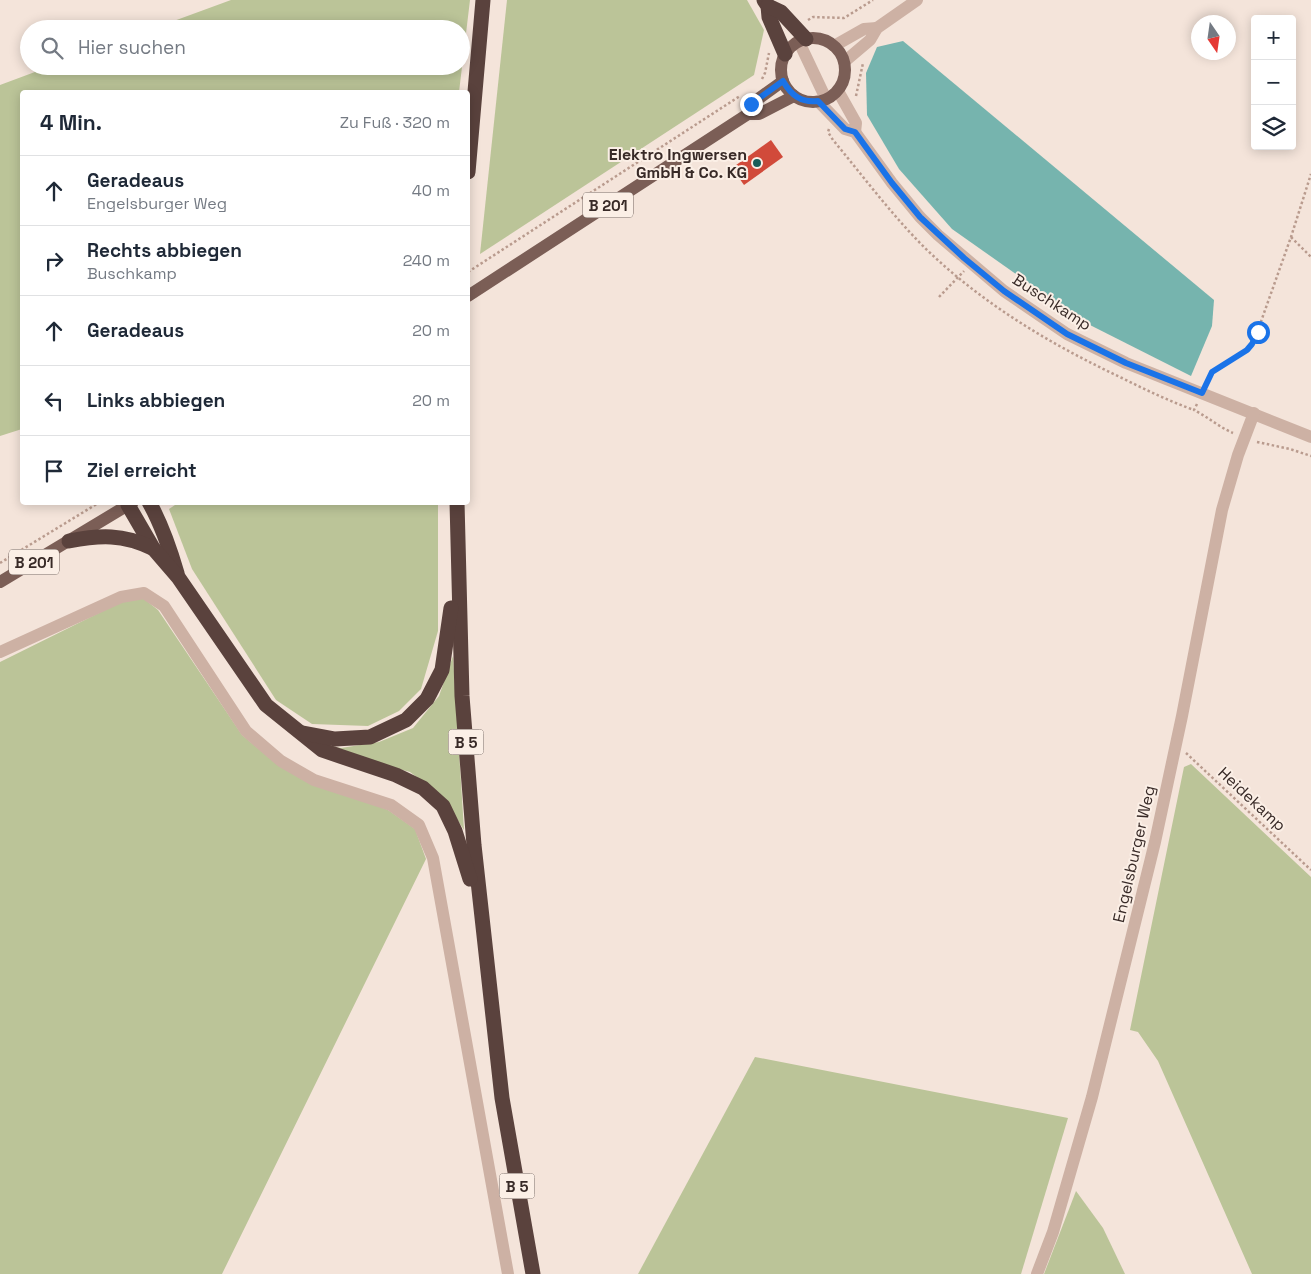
<!DOCTYPE html>
<html lang="de">
<meta charset="utf-8">
<style>
:root{--surface:#fff;--page:#f2f2f3;--text:#1f2937;--muted:#747a83;--line:#e0e1e3}
body{margin:0;font-family:"Space Grotesk",sans-serif;background:var(--page);color:var(--text)}
.controls{position:absolute;right:15px;top:15px;display:grid;overflow:hidden;border-radius:5px;box-shadow:0 2px 12px #0003}
.controls button{width:45px;height:45px;display:grid;place-items:center;padding:0;border:0;border-bottom:1px solid var(--line);background:var(--surface);color:var(--text);font:25px sans-serif}
.compass{position:absolute;left:1191px;top:15px;width:45px;height:45px;border-radius:50%;background:var(--surface);box-shadow:0 2px 12px #0003;rotate:167deg}
.stop{position:absolute;width:15px;height:15px;margin:-11px;border:4px solid #1a73e8;border-radius:50%;background:#fff}
.stop.end{background:#1a73e8;border-color:#fff;box-shadow:0 1px 5px #0008}
.list{margin:0;padding:0;list-style:none}
h2{display:flex;justify-content:space-between;align-items:center;height:65px;margin:0;padding:0 20px;font-size:21px}
h2 small{font-size:16px;font-weight:400;color:var(--muted)}
.list li{display:grid;grid-template-columns:32px 1fr auto;gap:15px;align-items:center;box-sizing:border-box;height:70px;padding:0 20px;border-top:1px solid var(--line)}
.list b{display:block;font-size:19px;white-space:nowrap}
.list p{margin:0;font-size:16px;white-space:nowrap;color:var(--muted)}
.list em{font-size:16px;font-style:normal;color:var(--muted)}
.icon{flex:none;width:28px;height:28px;fill:none;stroke:currentColor;stroke-width:2;stroke-linecap:round;stroke-linejoin:round}
.map{position:relative;flex:none;width:1311px;height:1274px;overflow:hidden}
.search{position:absolute;background:var(--surface);box-shadow:0 2px 12px #0003;left:20px;top:20px;width:450px;height:55px;display:flex;align-items:center;gap:12px;box-sizing:border-box;padding:0 18px;border-radius:28px;color:var(--muted);font-size:19px}
.panel{position:absolute;background:var(--surface);box-shadow:0 2px 12px #0003;left:20px;top:90px;width:450px;height:415px;border-radius:5px}
.map>svg:first-child{display:block}
.green{fill:#bbc498}
.water{fill:#76b4ae}
.building{fill:#d14a3a}
.lines{fill:none;stroke-linecap:round;stroke-linejoin:round}
.path{stroke:#b99b8e;stroke-width:2.5;stroke-dasharray:2.5 2.5;stroke-linecap:butt}
.minor{stroke:#cdb1a4;stroke-width:12}
.major{stroke:#7b5e56;stroke-width:12}
.highway{stroke:#5a423d;stroke-width:15}
.route{stroke:#1a73e8;stroke-width:6}
.poi-dot{fill:#185d59;stroke:#fbefe6;stroke-width:2}
.labels{text-anchor:middle;dominant-baseline:central;stroke-width:4;stroke-linejoin:round;paint-order:stroke}
.shield{fill:#fbefe6;stroke:#726560;stroke-width:1}
.shield-label{font-size:15px;font-weight:bold;fill:#382a27}
.poi-label{font-size:16px;font-weight:bold;fill:#382a27;stroke:#fbefe6;text-anchor:end}
.street-label{font-size:16px;fill:#382a27;stroke:#fbefe6}
</style>
<div class="map">
<svg width="1311" height="1274" viewBox="0 0 1311 1274">
<rect width="100%" height="100%" fill="#f4e4da"/>
<g class="green">
<polygon points="231,0 470,0 459,92 22,92 22,429 0,436 0,85 51,66 461,66 461,29 152,29"/>
<polygon points="507,0 747,0 764,30 754,75 480,254"/>
<polygon points="178,503 438,503 438,631 421,689 399,711 368,726 312,724 276,700 192,569 169,509"/>
<polygon points="143,598 158,610 242,735 278,765 388,810 415,829 426,859 222,1274 0,1274 0,662 123,601"/>
<polygon points="453,656 464,830 442,796 410,772 352,756 327,745 341,748 379,742 413,728 439,696"/>
<polygon points="1191,764 1311,877 1311,1274 1252,1274 1158,1061 1138,1032 1130,1030 1184,767"/>
<polygon points="755,1057 1068,1118 1021,1274 638,1274"/>
<polygon points="1076,1191 1103,1228 1125,1274 1044,1274"/>
</g>
<polygon class="water" points="903,41 1214,300 1212,326 1191,376 1084,322 952,229 899,169 867,115 866,73 877,47"/>
<polygon class="building" points="771,140 783,157 744,185 732,168"/>
<g class="lines">
<g class="path">
<polyline points="808,20 813,17 844,18 873,0"/>
<polyline points="762,79 765,73 769,53"/>
<polyline points="856,96 863,63"/>
<path d="M829,129l-1,3 5,8c30,36 58,74 91,107 57,56 126,97 198,131 24,12 47,23 72,32"/>
<polyline points="1291,237 1311,257"/>
<polyline points="468,272 740,96"/>
<polyline points="939,297 964,271"/>
<path d="M1206,383c8,-19 32,-25 47,-39l38,-107 20,-63"/>
<path d="M1197,404l-3,6c14,7 25,17 39,23"/>
<polyline points="1257,442 1290,449 1311,456"/>
<polyline points="0,563 100,502"/>
<polyline points="1186,753 1311,870"/>
</g>
<g class="minor">
<polyline points="799,42 826,99"/>
<polyline points="834,46 864,29 877,28"/>
<polyline points="844,62 870,40 877,28 917,0"/>
<polyline points="838,91 856,123 855,132"/>
<polyline points="818,101 845,129 855,132 892,183 920,217 938,235 1004,291 1067,334 1126,363 1311,437"/>
<polyline points="0,652 121,597 144,593 164,606 246,731 281,761 314,780 391,805 419,825 433,858 508,1274"/>
<polyline points="1037,1274 1053,1232 1092,1097 1155,842 1182,716 1222,510 1238,455 1254,413"/>
</g>
<g class="major">
<circle cx="813" cy="70" r="32"/>
<polyline points="748,114 751,104 783,81"/>
<polyline points="468,296 748,114 759,114 794,96"/>
<polyline points="0,582 133,502"/>
</g>
<g class="highway">
<polyline points="764,0 768,6 769,17 785,54"/>
<polyline points="768,6 781,12 806,39"/>
<polyline points="468,172 483,0"/>
<path d="M149,502c13,23 21,47 28,71"/>
<polyline points="457,502 462,696 474,845 502,1098 533,1274"/>
<polyline points="128,505 153,548 178,577 266,705 322,750 396,775 423,788 443,806 455,831 470,879"/>
<path d="M69,541c31,-6 54,-7 83,7"/>
<polyline points="303,733 335,739 370,737 406,720 427,699 442,670 451,608"/>
</g>
</g>
<g class="lines">
<path class="route" d="M751,104l32,-23c8,14 18,22 35,20l27,28 10,3 37,51 28,34 44,41 40,33 63,43 59,29 76,30 10,-21 35,-22 5,-6 6,-12"/>
</g>
<circle class="poi-dot" cx="757" cy="163" r="5"/>
<g class="labels">
<g class="shield">
<rect x="583" y="192.5" width="50" height="25" rx="4"/>
<rect x="9" y="549.5" width="50" height="25" rx="4"/>
<rect x="448.5" y="729.5" width="35" height="25" rx="4"/>
<rect x="499.5" y="1173.5" width="35" height="25" rx="4"/>
</g>
<g class="shield-label">
<text x="608" y="205">B 201</text>
<text x="34" y="562">B 201</text>
<text x="466" y="742">B 5</text>
<text x="517" y="1186">B 5</text>
</g>
<g class="poi-label">
<text x="747" y="154">Elektro Ingwersen<tspan x="747" dy="18">GmbH &amp; Co. KG</tspan></text>
</g>
<g class="street-label">
<text transform="translate(1052 302) rotate(33)">Buschkamp</text>
<text transform="translate(1252 799) rotate(43)">Heidekamp</text>
<text transform="translate(1134 854) rotate(-77)">Engelsburger Weg</text>
</g>
</g>
</svg>
<div class="controls">
<button>+</button>
<button>−</button>
<button><svg class="icon" aria-label="layers" viewBox="0 0 24 24"><path d="M12 4l9 5-9 5-9-5zM3 14l9 5 9-5"/></svg></button>
</div>
<svg class="compass" viewBox="-18 -18 36 36"><path d="M0-13l5 13h-10z" fill="#e53935"/><path d="M0 13l5-13h-10z" fill="#747a83"/></svg>
<div class="stop" style="left:1258px;top:332px"></div>
<div class="stop end" style="left:751px;top:104px"></div>
<div class="search"><svg class="icon" aria-label="search" viewBox="0 0 24 24"><circle cx="10" cy="10" r="6"/><path d="M15 15l6 6"/></svg>Hier suchen</div>
<section class="panel">
<h2>4 Min.<small>Zu Fuß · 320 m</small></h2>
<ul class="list">
<li><svg class="icon" aria-label="ahead" viewBox="0 0 24 24"><path d="M12 20V5M6 11l6-6 6 6"/></svg><div><b>Geradeaus</b><p>Engelsburger Weg</p></div><em>40 m</em></li>
<li><svg class="icon" aria-label="right" viewBox="0 0 24 24"><path d="M7 20v-9h11M14 6l5 5-5 5"/></svg><div><b>Rechts abbiegen</b><p>Buschkamp</p></div><em>240 m</em></li>
<li><svg class="icon" aria-label="ahead" viewBox="0 0 24 24"><path d="M12 20V5M6 11l6-6 6 6"/></svg><div><b>Geradeaus</b></div><em>20 m</em></li>
<li><svg class="icon" aria-label="left" viewBox="0 0 24 24"><path d="M17 20v-9H6M10 6l-5 5 5 5"/></svg><div><b>Links abbiegen</b></div><em>20 m</em></li>
<li><svg class="icon" aria-label="arrive" viewBox="0 0 24 24"><path d="M6 21V4h12l-3 4 3 4H6"/></svg><div><b>Ziel erreicht</b></div></li>
</ul>
</section>
</div>
